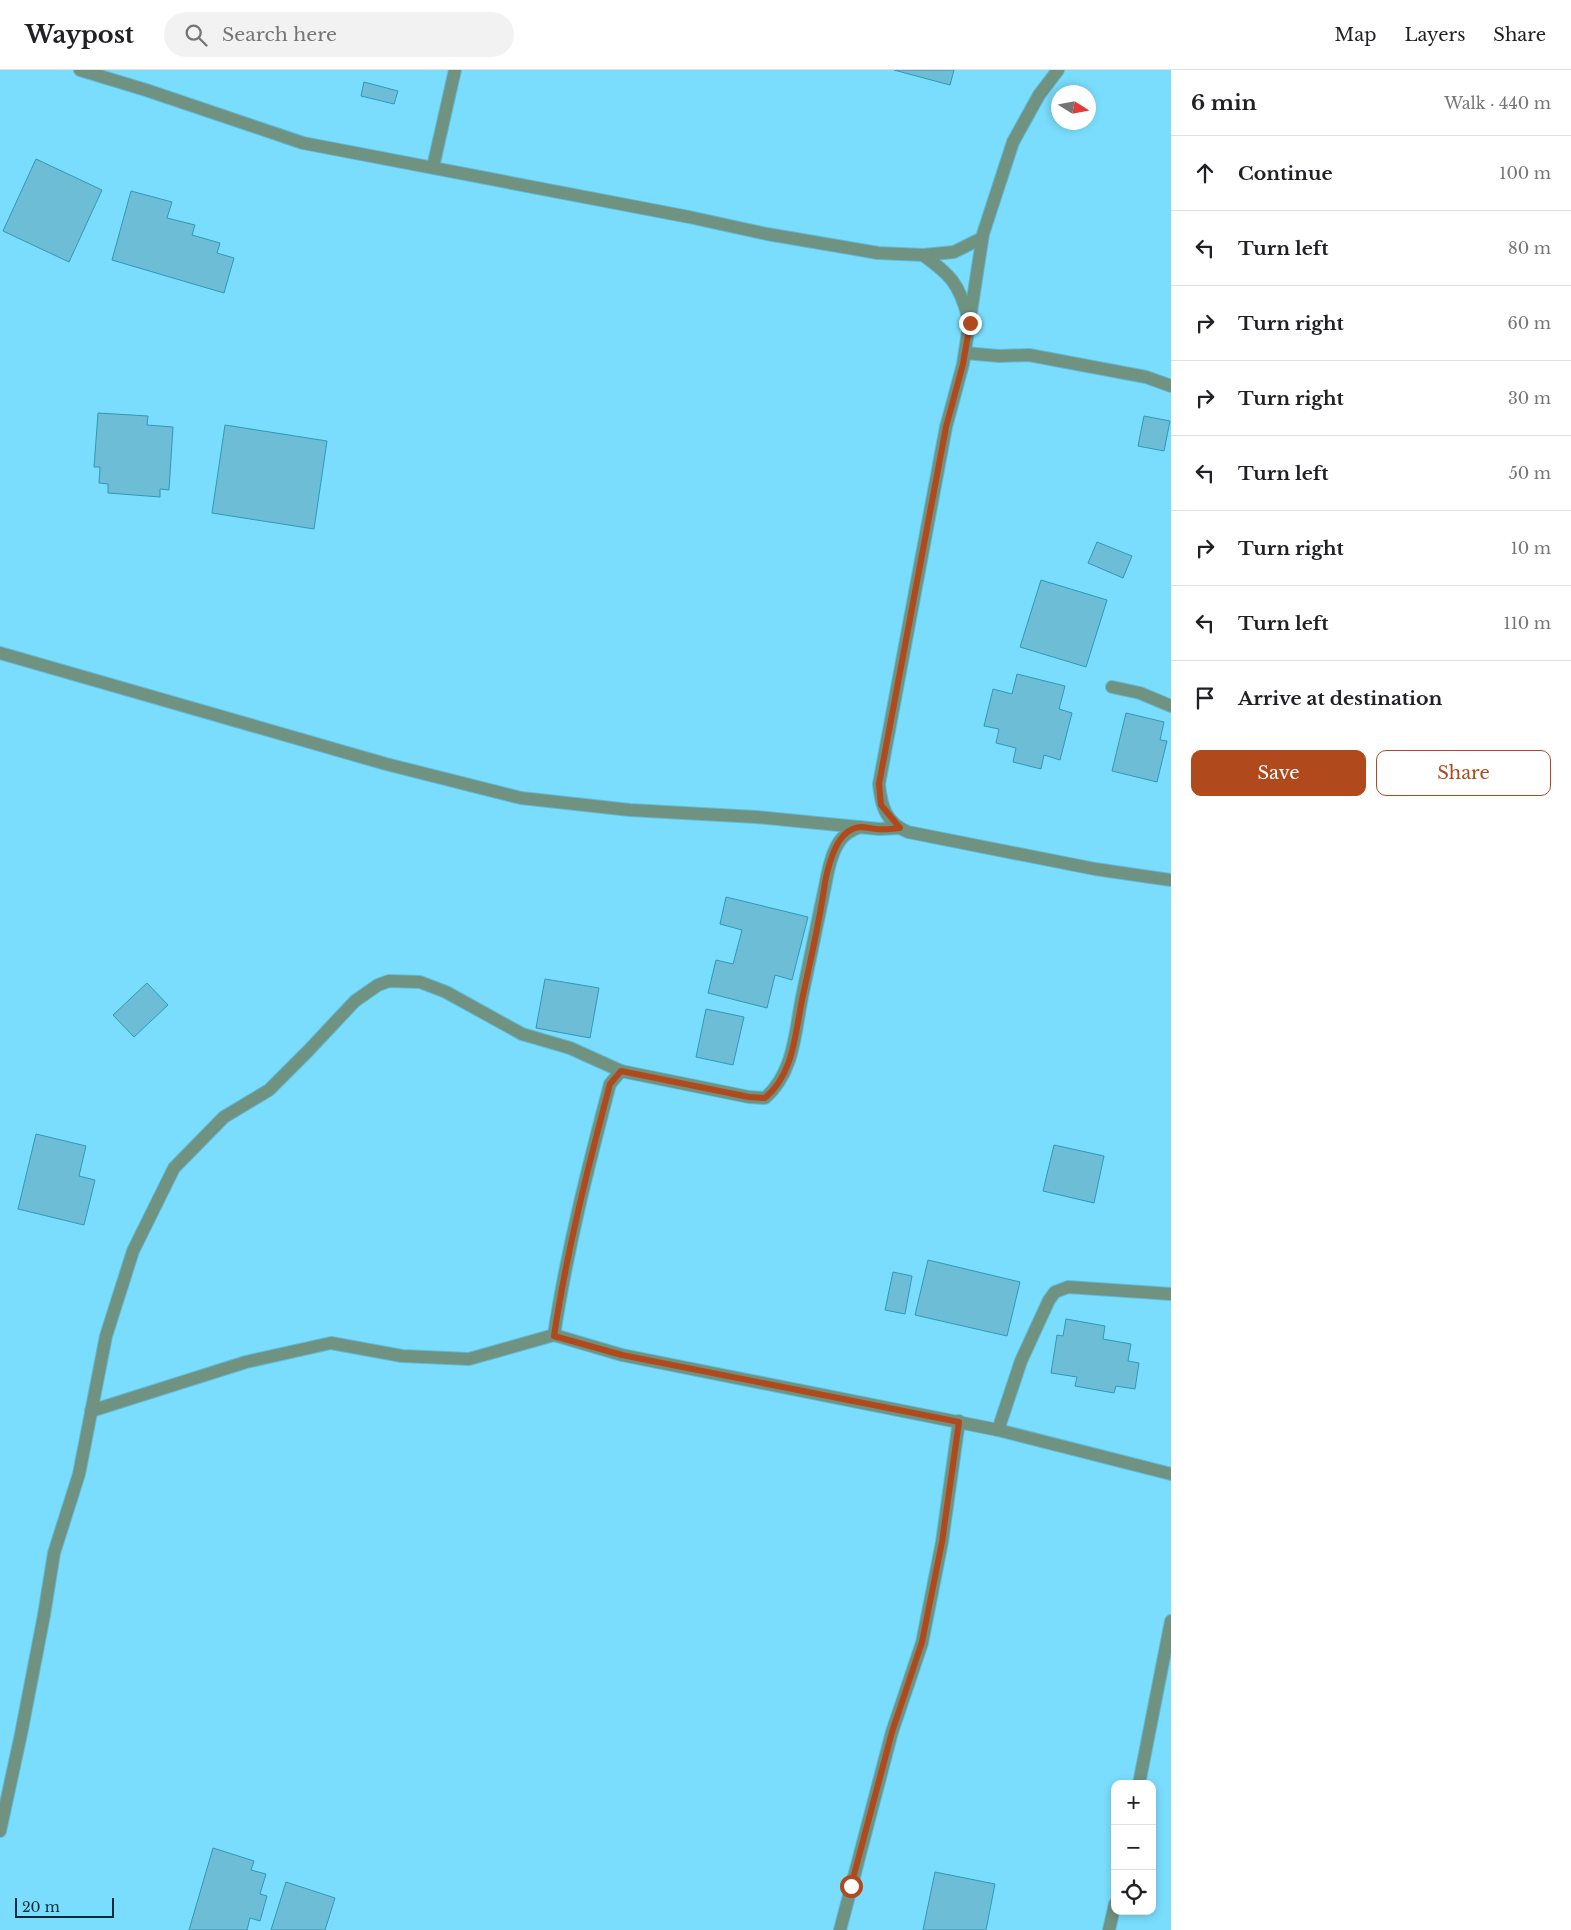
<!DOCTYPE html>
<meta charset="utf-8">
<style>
:root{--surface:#fff;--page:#f2f2f2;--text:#202124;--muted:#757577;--line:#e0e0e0;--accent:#b04a1d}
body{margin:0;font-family:"Libre Baskerville",serif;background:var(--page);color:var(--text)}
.controls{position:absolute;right:15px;bottom:15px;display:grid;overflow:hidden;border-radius:10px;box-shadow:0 2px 8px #0003}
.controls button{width:45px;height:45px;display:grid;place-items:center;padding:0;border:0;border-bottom:1px solid var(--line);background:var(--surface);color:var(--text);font:25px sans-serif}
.compass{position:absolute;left:1051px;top:15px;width:45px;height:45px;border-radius:50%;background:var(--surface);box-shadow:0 2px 8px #0003;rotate:101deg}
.scale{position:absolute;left:15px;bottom:12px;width:99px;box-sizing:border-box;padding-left:5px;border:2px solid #002c38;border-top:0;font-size:14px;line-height:18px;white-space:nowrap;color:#002c38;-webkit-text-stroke:4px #7addfd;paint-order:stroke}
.stop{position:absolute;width:15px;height:15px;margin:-11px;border:4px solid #b04a1d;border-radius:50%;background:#fff}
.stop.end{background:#b04a1d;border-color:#fff;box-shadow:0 1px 5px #0008}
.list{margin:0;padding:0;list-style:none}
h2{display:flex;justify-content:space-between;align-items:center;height:65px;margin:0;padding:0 20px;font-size:21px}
h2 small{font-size:16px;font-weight:400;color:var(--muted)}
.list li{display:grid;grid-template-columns:32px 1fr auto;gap:15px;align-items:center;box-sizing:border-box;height:75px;padding:0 20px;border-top:1px solid var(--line)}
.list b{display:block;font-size:19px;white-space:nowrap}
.list em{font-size:16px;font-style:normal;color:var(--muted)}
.actions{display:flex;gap:10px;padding:15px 20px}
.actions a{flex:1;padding:11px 0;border:1px solid var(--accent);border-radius:10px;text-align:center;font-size:18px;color:var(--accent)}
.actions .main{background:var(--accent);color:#fff}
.icon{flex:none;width:28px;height:28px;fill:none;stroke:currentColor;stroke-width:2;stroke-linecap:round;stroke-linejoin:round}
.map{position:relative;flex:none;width:1171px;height:1860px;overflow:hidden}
header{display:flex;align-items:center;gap:30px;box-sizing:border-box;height:70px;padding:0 25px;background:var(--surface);border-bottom:1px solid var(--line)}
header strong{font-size:24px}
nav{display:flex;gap:28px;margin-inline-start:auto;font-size:18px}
.search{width:350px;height:45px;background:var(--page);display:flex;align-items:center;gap:12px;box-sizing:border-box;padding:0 18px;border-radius:28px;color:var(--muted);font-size:19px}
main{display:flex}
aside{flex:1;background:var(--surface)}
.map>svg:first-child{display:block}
.building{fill:#6dbdd7;stroke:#2f98b7}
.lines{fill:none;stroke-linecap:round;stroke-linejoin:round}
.minor-casing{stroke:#62bad6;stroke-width:14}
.minor{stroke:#709280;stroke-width:12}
.route{stroke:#b04a1d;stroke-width:6}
</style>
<header>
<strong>Waypost</strong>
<div class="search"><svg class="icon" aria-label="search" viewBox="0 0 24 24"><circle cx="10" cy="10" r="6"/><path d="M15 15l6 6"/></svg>Search here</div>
<nav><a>Map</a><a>Layers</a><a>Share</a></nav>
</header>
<main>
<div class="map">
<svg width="1171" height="1860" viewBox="0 0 1171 1860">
<rect width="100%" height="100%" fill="#7addfd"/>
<g class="building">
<polygon points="894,0 954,0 950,15"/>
<polygon points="364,12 398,21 394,34 361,26"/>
<polygon points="36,89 102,120 69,192 3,161"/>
<polygon points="131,121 172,132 167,148 195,155 192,165 220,173 217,183 234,188 224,223 112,190"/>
<polygon points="98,343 148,346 147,355 173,357 169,420 160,419 160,427 108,423 108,414 99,413 100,397 94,397"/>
<polygon points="1144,346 1170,351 1164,381 1138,376"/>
<polygon points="225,355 327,371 314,459 212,443"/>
<polygon points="1097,472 1132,486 1123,508 1088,493"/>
<polygon points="1041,510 1107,530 1086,597 1020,577"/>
<polygon points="1017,604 1065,616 1059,639 1072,643 1060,690 1044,685 1041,699 1013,692 1016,678 996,673 999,659 984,656 993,619 1012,624"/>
<polygon points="1126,643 1164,652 1160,670 1167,671 1157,712 1112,701"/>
<polygon points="726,827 808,847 792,910 775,905 767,938 708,923 716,890 733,894 742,860 720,854"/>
<polygon points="545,909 599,918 590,968 536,958"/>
<polygon points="147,913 168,935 134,967 113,945"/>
<polygon points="706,939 744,947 733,995 696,987"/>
<polygon points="36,1064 86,1076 79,1106 95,1110 84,1155 18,1139"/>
<polygon points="1054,1075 1104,1086 1094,1133 1043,1121"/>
<polygon points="928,1190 1020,1212 1007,1266 915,1245"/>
<polygon points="893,1202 912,1206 905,1244 885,1240"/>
<polygon points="1066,1249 1105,1256 1103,1269 1131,1274 1128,1291 1139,1293 1135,1319 1116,1316 1114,1323 1075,1316 1077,1307 1051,1303 1057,1265 1063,1266"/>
<polygon points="213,1778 254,1791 251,1800 266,1804 260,1824 267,1826 260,1851 250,1848 247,1860 189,1860"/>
<polygon points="935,1802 995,1814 986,1860 923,1860"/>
<polygon points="286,1812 335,1828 325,1860 271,1860"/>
</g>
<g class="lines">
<g class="minor-casing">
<g id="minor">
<polyline points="80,0 146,20 303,73 689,147 767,164 878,183 923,185 954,182 982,168"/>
<path d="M1058,0l-19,25 -26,47 -30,92 -20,130 -17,63 -67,357c2,22 7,39 29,48l187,37 76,11"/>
<polyline points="433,97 455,0"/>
<path d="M923,185c28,20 36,29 45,62"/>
<polyline points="965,283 999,286 1029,285 1146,307 1171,316"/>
<polyline points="0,583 386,694 521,728 630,740 756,747 879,759 900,758"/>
<polyline points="1112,617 1140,623 1171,636"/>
<path d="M554,1265c13,-85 34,-168 56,-251l11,-13 128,26 16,1c29,-25 30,-66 37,-101 7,-34 14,-67 21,-101 4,-18 6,-38 16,-54 5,-8 13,-12 21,-15"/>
<polyline points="91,1341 246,1292 331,1273 402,1286 469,1289 554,1265 622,1285 998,1360 1171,1404"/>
<polyline points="998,1360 1021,1291 1049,1230 1055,1222 1068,1217 1171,1224"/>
<polyline points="1139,1714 1171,1551"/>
<polyline points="0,1761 21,1664 44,1545 54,1483 79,1404 106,1266 133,1181 174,1098 224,1047 269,1020 308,981 355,931 378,915 389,911 420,912 446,922 522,964 570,978 621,1001"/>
<polyline points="840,1860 892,1662 922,1573 942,1472 959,1351"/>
<polyline points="1109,1860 1115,1834"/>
</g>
</g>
<use href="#minor" class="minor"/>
</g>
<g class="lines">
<path class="route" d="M851,1816l41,-154 30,-90 20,-100 17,-120 -337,-67 -68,-19c13,-86 34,-169 56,-252l11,-13 128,26 16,1c30,-25 30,-67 38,-103 8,-37 17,-75 22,-113 4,-19 12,-54 36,-55 5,0 11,2 16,2 7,1 15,0 23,-1l-19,-23 -2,-21 67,-357 17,-63 7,-41"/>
</g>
</svg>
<div class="controls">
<button>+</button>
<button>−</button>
<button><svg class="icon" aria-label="locate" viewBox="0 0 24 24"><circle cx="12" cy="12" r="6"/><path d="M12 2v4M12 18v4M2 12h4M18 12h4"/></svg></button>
</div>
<svg class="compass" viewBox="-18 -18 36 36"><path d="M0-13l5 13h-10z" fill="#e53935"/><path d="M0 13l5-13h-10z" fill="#757577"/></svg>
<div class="scale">20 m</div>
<div class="stop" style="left:851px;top:1816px"></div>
<div class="stop end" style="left:970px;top:253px"></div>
</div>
<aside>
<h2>6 min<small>Walk · 440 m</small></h2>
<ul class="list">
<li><svg class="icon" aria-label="ahead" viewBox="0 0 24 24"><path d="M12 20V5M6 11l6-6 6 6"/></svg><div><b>Continue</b></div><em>100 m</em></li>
<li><svg class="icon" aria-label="left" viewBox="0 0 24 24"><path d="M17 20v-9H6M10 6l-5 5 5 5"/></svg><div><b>Turn left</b></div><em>80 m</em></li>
<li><svg class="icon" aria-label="right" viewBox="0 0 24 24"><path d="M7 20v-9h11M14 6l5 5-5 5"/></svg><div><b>Turn right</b></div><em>60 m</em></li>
<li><svg class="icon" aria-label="right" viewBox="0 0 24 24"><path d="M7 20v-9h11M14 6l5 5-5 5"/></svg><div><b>Turn right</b></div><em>30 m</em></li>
<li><svg class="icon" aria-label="left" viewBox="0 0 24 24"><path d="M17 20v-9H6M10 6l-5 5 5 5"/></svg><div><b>Turn left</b></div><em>50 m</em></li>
<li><svg class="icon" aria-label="right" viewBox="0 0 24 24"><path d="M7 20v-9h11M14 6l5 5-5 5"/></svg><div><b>Turn right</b></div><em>10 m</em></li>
<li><svg class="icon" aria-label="left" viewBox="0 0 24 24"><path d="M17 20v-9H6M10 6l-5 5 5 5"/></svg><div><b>Turn left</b></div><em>110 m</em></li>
<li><svg class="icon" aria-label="arrive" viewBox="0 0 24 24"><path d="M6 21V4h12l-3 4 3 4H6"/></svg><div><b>Arrive at destination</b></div></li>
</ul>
<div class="actions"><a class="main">Save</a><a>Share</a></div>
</aside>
</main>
